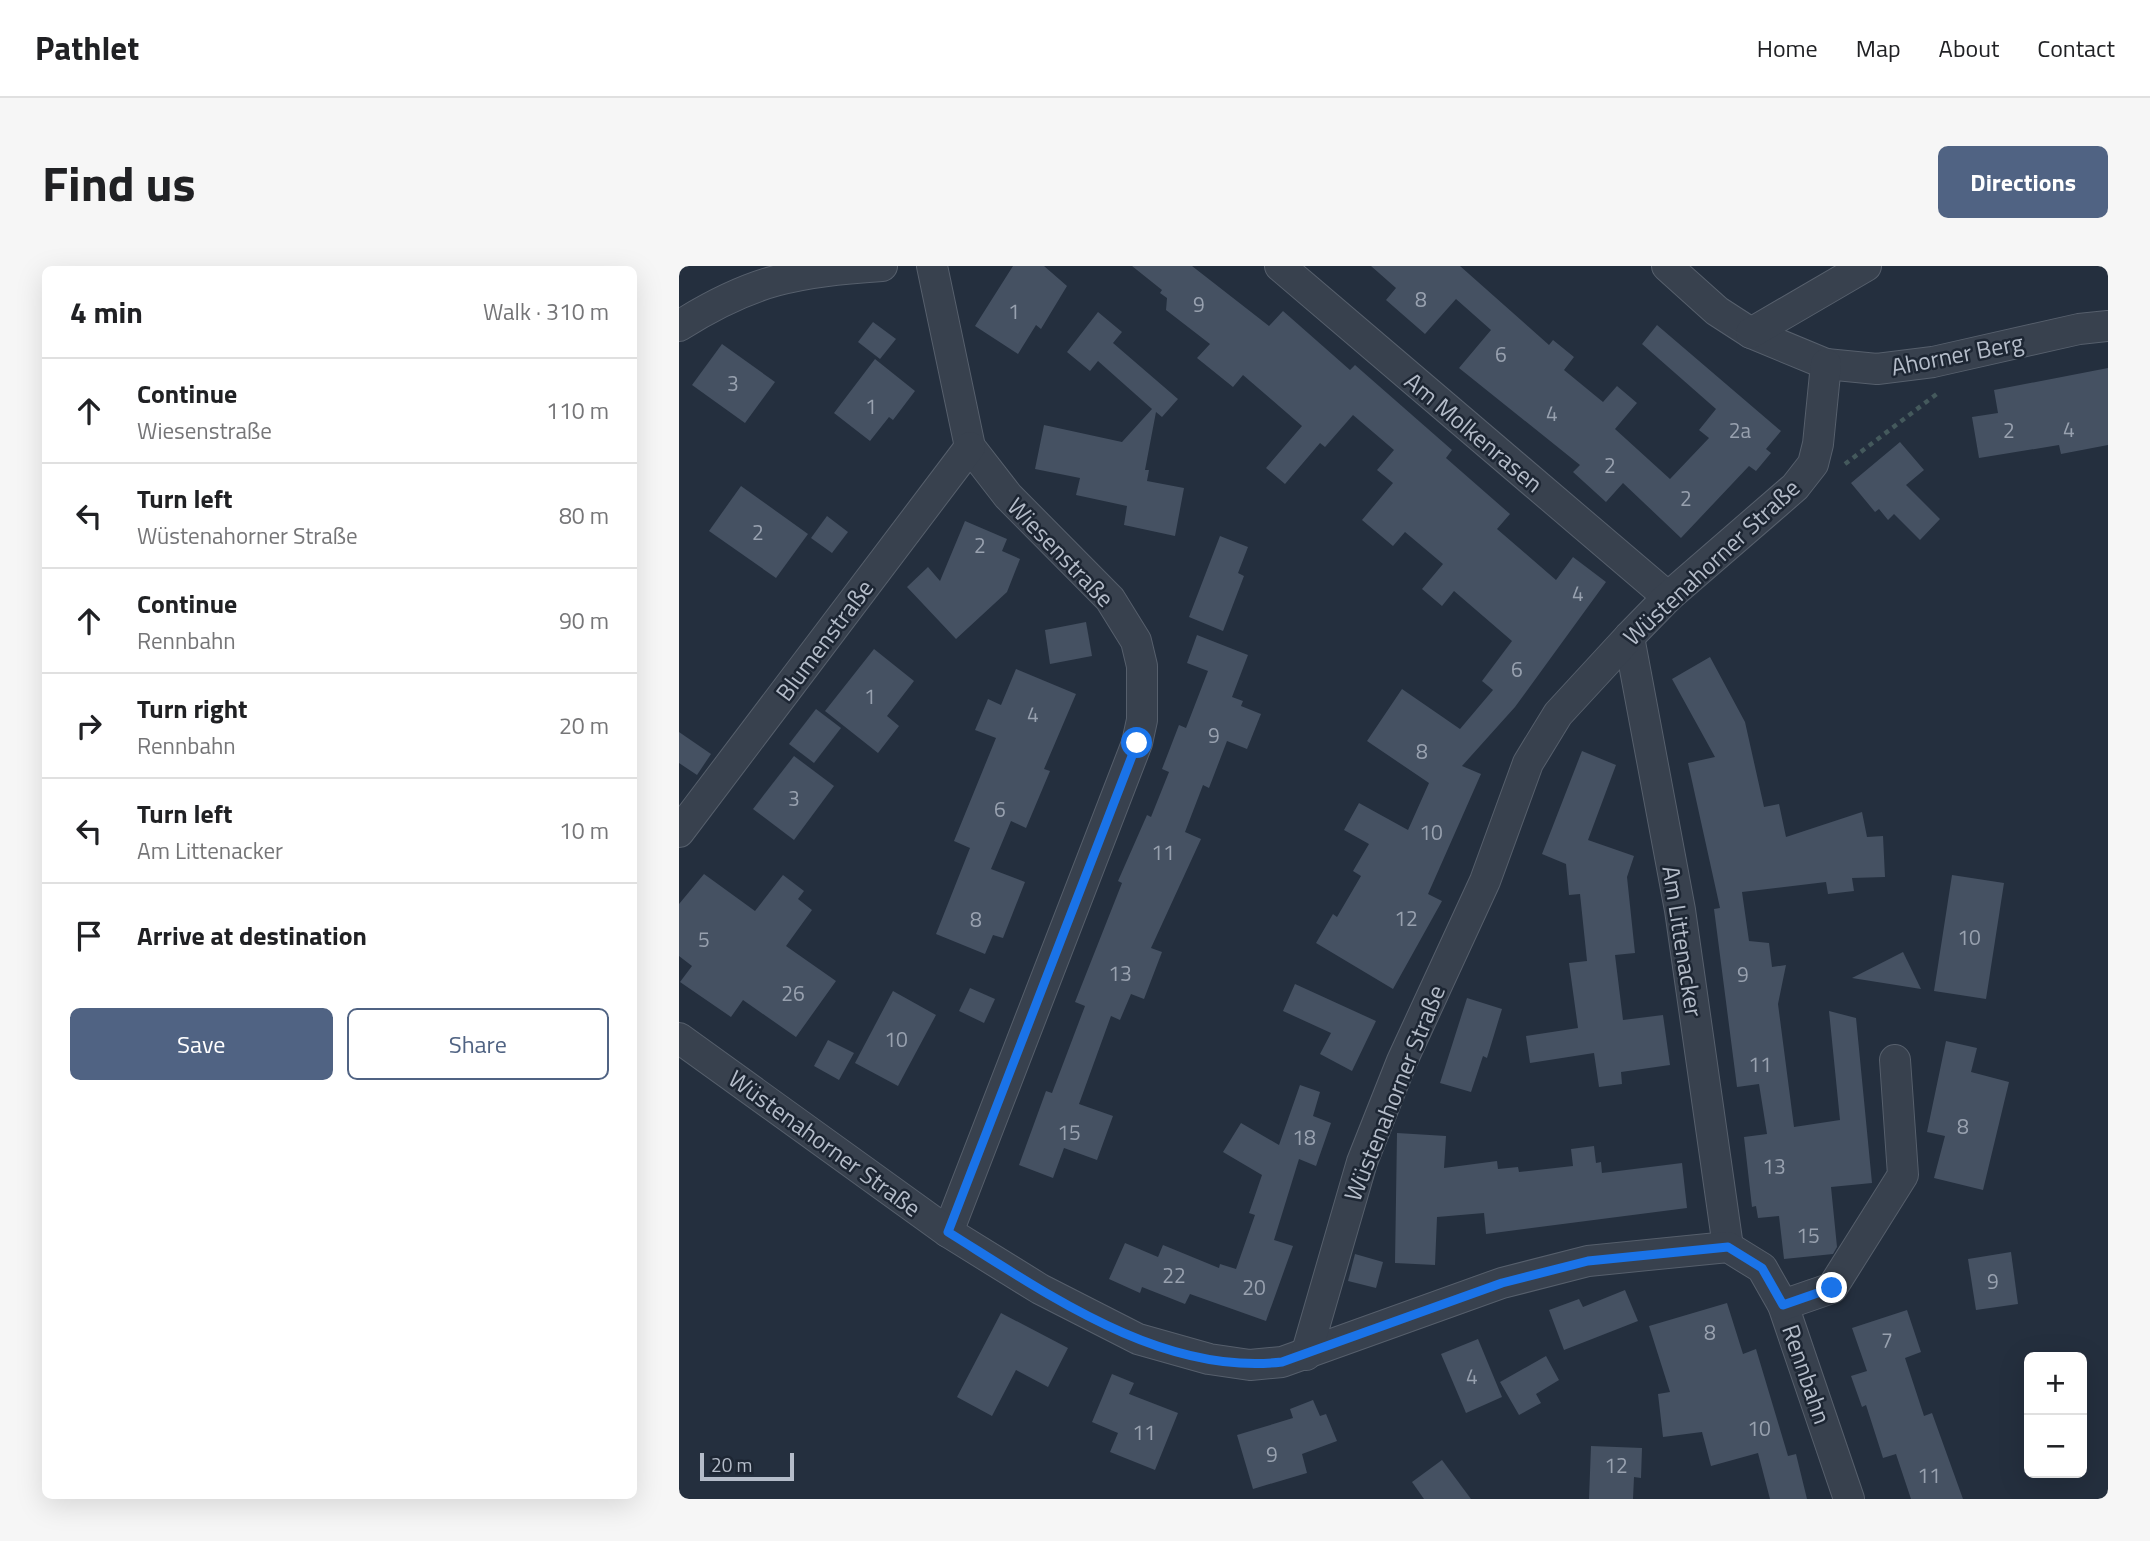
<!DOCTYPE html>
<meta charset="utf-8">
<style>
:root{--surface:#fff;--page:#f6f6f6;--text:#202124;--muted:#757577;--line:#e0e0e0;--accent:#506383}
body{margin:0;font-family:"Titillium Web",sans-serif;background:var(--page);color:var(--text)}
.controls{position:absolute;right:21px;bottom:21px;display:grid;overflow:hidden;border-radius:10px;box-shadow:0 7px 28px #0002}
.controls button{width:63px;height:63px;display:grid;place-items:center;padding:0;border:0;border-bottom:2px solid var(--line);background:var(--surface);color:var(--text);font:35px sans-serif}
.scale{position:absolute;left:21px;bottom:18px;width:94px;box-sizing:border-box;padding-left:7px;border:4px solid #b4bcc9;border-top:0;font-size:19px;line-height:24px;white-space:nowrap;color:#b4bcc9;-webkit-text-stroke:5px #1d2633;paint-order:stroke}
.stop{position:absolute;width:21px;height:21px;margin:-16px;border:5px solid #1a73e8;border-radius:50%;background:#fff}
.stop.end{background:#1a73e8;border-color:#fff;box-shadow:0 2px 7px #0008}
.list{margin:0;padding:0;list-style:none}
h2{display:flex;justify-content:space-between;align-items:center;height:91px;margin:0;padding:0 28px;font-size:30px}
h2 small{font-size:23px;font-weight:400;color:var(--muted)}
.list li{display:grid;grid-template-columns:46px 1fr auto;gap:21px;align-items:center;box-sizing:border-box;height:105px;padding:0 28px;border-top:2px solid var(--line)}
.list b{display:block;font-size:26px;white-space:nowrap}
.list p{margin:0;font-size:23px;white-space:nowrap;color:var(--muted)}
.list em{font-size:23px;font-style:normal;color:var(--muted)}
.actions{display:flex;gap:14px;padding:21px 28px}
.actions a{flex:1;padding:16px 0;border:2px solid var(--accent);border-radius:10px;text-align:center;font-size:24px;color:var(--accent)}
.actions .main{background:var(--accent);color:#fff}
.icon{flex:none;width:38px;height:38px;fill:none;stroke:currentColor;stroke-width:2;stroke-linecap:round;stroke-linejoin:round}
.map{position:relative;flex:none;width:1429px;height:1233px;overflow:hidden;border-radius:10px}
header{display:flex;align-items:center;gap:42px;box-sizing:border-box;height:98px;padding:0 35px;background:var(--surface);border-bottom:2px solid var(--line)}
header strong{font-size:33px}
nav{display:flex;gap:38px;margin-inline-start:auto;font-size:24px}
.intro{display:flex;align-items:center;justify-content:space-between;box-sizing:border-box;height:168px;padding:0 42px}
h1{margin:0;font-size:49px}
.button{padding:18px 32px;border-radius:10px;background:var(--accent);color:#fff;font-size:24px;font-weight:700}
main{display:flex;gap:42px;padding:0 42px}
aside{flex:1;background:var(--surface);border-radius:10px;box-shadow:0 7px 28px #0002}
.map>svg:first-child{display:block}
.building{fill:#455162}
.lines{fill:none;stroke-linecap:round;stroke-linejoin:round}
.minor-casing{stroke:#565f6c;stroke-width:32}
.path{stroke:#44595c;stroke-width:4.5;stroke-dasharray:5 5;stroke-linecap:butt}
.minor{stroke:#38414e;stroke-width:30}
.route{stroke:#1a73e8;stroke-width:9}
.labels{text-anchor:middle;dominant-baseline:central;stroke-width:5;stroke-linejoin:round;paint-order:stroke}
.number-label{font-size:21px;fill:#98a1af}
.street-label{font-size:24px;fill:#b4bcc9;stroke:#1d2633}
</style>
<header>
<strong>Pathlet</strong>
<nav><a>Home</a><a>Map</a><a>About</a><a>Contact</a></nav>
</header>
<div class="intro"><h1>Find us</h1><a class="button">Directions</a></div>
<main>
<aside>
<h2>4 min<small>Walk · 310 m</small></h2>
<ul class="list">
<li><svg class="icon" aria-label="ahead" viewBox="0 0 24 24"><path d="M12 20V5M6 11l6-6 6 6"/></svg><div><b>Continue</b><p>Wiesenstraße</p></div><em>110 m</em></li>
<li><svg class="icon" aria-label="left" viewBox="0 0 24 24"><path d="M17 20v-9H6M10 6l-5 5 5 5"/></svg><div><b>Turn left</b><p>Wüstenahorner Straße</p></div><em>80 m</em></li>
<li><svg class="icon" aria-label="ahead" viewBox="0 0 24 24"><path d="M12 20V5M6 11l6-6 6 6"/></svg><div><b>Continue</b><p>Rennbahn</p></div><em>90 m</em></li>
<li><svg class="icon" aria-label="right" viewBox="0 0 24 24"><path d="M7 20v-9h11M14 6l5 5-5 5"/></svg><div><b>Turn right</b><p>Rennbahn</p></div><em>20 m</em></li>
<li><svg class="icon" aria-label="left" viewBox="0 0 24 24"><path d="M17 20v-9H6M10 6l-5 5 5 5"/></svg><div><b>Turn left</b><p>Am Littenacker</p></div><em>10 m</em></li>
<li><svg class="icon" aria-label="arrive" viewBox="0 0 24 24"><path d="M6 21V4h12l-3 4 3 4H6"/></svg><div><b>Arrive at destination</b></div></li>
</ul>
<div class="actions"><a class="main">Save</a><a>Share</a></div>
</aside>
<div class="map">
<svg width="1429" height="1233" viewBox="0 0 1429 1233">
<rect width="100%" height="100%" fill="#242f3e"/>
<g class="building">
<polygon points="334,0 365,0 388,20 362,63 357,59 339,88 296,60"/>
<polygon points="453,0 513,0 590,60 604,45 671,104 676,99 773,184 767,192 831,248 818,263 877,314 894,291 927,316 836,441 783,500 802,508 749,628 763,635 714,723 637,677 654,648 658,651 682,610 674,605 690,578 665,564 680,537 729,564 750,517 688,475 723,423 781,463 814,424 803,415 833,375 775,325 763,340 743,323 764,298 726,266 714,280 683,254 714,217 698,204 715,184 674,149 646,181 641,177 606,218 587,202 623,160 564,109 554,121 518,92 531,78 487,44 488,32 481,27 483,24"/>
<polygon points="692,0 781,0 870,79 874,74 895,91 885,104 924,136 938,120 958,137 936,163 991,213 1030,172 1020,164 1037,143 963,78 978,59 1102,165 1087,183 1092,187 1077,205 1070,200 1002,272 944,217 927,236 894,206 901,199 780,102 812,64 777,33 746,68 707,34 717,22"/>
<polygon points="419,46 443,66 434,77 499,133 483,151 477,146 466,204 470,204 468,215 505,222 496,270 445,259 448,240 397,229 401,212 356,203 365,159 443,176 473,143 419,95 411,105 388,86"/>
<polygon points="194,56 217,73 201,93 179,76"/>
<polygon points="43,78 96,116 66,157 13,119"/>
<polygon points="196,93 236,125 214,154 210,151 191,175 155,147"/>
<polygon points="1429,102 1429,179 1382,188 1380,179 1300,192 1293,151 1319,147 1315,124"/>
<polygon points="1221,176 1245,204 1227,219 1261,253 1241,274 1215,248 1209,254 1200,243 1196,246 1172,217"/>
<polygon points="62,220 129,268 97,312 30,265"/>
<polygon points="148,250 169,266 153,287 132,272"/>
<polygon points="286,255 328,273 323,285 341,293 328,326 277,373 228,321 249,301 261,315"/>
<polygon points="541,270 569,281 559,307 565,310 544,365 510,351"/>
<polygon points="407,356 413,390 371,398 366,364"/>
<polygon points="518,369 569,389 553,431 564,435 562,440 582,448 568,483 548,475 530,522 524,519 506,566 522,573 472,682 483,686 465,733 452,728 441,754 432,750 400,838 434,850 418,894 385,882 374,912 340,899 367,825 373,827 406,740 396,736 443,617 439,615 468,549 472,551 490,506 483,503 500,459 507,462 529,405 508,397"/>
<polygon points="195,383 235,415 208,450 220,460 199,487 146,445"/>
<polygon points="1031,391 1066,456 1085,541 1100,538 1107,571 1183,546 1188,571 1204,570 1206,611 1173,612 1175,625 1149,628 1147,616 1063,626 1070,675 1090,677 1093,701 1107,699 1099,738 1115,861 1161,854 1150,745 1177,752 1193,917 1152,921 1158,981 1154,988 1105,993 1100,950 1079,952 1077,940 1073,941 1065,871 1088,868 1080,818 1058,821 1035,643 1041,642 1009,497 1036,491 993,413"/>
<polygon points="337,403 397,428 365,503 371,505 347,562 332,555 312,603 346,616 324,672 314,669 306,688 257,668 291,582 275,575 317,472 296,464 309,433 322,439"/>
<polygon points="137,443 162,462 135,497 110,478"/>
<polygon points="0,466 32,488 18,509 0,497"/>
<polygon points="903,485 937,499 909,574 955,590 948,611 956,687 936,689 944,754 984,749 991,799 942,806 943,818 920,821 915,787 851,797 847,770 899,762 890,697 908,695 901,628 890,629 887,598 863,588"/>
<polygon points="115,490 155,520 115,574 74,543"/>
<polygon points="25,608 76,645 104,609 125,625 119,633 133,644 107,680 157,715 117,771 64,734 52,751 1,716 13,700 0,690 0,638"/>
<polygon points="1273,609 1325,617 1307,733 1255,725"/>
<polygon points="1224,686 1242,723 1173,712"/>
<polygon points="616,718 697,755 673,805 641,788 652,767 604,745"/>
<polygon points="291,722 316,733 305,757 280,745"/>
<polygon points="214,725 257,749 219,820 176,797"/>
<polygon points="788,732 823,743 808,792 804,790 792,826 761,817"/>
<polygon points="149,774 175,787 160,814 135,800"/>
<polygon points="1267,775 1298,782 1292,806 1330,816 1304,924 1255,912 1266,870 1248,866"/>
<polygon points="621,819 641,826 634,850 652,857 637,900 620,893 595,974 614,980 587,1055 511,1028 506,1038 463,1021 461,1027 430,1013 446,977 479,991 484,979 540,1002 541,998 557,1003 576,949 570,947 583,909 544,886 562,857 600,879"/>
<polygon points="718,867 767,870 765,902 818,895 819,903 839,901 840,906 894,900 892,883 915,880 917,897 922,896 923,907 1003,897 1008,942 807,968 805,947 758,951 756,999 716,997"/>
<polygon points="1332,986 1339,1038 1297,1044 1289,993"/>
<polygon points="676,988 704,996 697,1022 669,1015"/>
<polygon points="946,1024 959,1055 885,1084 870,1044 900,1033 904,1041"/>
<polygon points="1048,1037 1064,1088 1077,1083 1109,1190 1117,1188 1128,1233 1091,1233 1079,1187 1032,1200 1023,1166 984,1171 979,1128 991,1126 970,1060"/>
<polygon points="1228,1044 1242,1086 1226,1092 1245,1150 1253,1147 1284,1233 1232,1233 1217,1188 1204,1192 1187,1139 1183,1141 1172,1110 1188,1105 1173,1062"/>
<polygon points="322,1047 389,1082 369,1121 337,1104 313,1150 278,1131"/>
<polygon points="799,1073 823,1131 787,1147 762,1088"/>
<polygon points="867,1090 880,1114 857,1128 862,1137 840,1149 821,1116"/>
<polygon points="433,1108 455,1117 450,1128 499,1147 476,1204 431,1186 439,1167 413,1156"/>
<polygon points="634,1134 641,1150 647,1148 658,1175 623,1188 628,1207 574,1223 558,1169 614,1152 611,1143"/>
<polygon points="912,1180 963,1182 962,1212 955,1211 954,1233 910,1233"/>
<polygon points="763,1194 792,1233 745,1233 733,1216"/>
</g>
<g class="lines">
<g class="minor-casing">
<g id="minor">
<polyline points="253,0 291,181 329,230 431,333 457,375 463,400 463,454 458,477 269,966"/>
<polyline points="601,0 989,331"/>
<polyline points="988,0 1038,45 1072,67 1147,98 1198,103 1254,96 1400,63 1429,60"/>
<path d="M0,60c74,-47 118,-54 203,-60"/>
<polyline points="1072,67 1187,0"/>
<polyline points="950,371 1001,644 1049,981"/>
<polyline points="0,566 291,181"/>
<polyline points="0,772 269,966 361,1023 459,1073 530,1093 571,1099 603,1096 823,1017 909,995 1049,981 1083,1002 1104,1039 1170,1233"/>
<polyline points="1104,1039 1153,1022 1224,909 1216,794"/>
<polyline points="627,1089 683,896 723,795 806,615 849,497 879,448 950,371 989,331 1116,221 1134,198 1139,178 1147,98"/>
</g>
</g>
<polyline class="path" points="1166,198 1259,127"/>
<use href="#minor" class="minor"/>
</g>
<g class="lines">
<path class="route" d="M458,477l-189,489c98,61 213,144 334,130l220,-79 86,-22 140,-14 34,21 21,37 49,-17"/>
</g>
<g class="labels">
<g class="number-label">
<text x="742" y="33">8</text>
<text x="520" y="38">9</text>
<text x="335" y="45">1</text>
<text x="822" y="88">6</text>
<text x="54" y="117">3</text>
<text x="192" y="140">1</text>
<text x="873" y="147">4</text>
<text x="1390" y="163">4</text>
<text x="1061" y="164">2a</text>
<text x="1330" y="164">2</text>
<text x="931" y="199">2</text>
<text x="1007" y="232">2</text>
<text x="79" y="266">2</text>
<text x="301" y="279">2</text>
<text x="899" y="327">4</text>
<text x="838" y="403">6</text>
<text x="191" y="430">1</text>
<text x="354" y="448">4</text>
<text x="535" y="469">9</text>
<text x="743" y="485">8</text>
<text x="115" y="532">3</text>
<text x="321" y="543">6</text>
<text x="752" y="566">10</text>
<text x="484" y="586">11</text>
<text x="727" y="652">12</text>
<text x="297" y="653">8</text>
<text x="1290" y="671">10</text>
<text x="25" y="673">5</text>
<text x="441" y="707">13</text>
<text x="1064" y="708">9</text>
<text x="114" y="727">26</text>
<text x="217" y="773">10</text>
<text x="1081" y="798">11</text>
<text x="1284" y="860">8</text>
<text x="390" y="866">15</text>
<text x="625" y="871">18</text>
<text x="1095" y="900">13</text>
<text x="1129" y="969">15</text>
<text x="495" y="1009">22</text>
<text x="1314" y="1015">9</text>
<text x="575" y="1021">20</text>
<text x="1031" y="1066">8</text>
<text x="1208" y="1074">7</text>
<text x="793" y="1110">4</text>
<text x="1080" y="1162">10</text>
<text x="465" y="1166">11</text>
<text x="593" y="1188">9</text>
<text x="937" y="1199">12</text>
<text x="1250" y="1209">11</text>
</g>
<g class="street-label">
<text transform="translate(1278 88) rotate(-11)">Ahorner Berg</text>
<text transform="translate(795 166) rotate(40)">Am Molkenrasen</text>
<text transform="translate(382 286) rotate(46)">Wiesenstraße</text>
<text transform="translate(1032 296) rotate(-43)">Wüstenahorner Straße</text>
<text transform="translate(145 374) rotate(-53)">Blumenstraße</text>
<text transform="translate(1004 675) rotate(81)">Am Littenacker</text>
<text transform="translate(715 827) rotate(-68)">Wüstenahorner Straße</text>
<text transform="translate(146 877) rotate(36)">Wüstenahorner Straße</text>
<text transform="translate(1128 1108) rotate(71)">Rennbahn</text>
</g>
</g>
</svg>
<div class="controls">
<button>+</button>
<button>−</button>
</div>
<div class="scale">20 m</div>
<div class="stop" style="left:458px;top:477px"></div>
<div class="stop end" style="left:1153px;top:1022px"></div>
</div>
</main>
